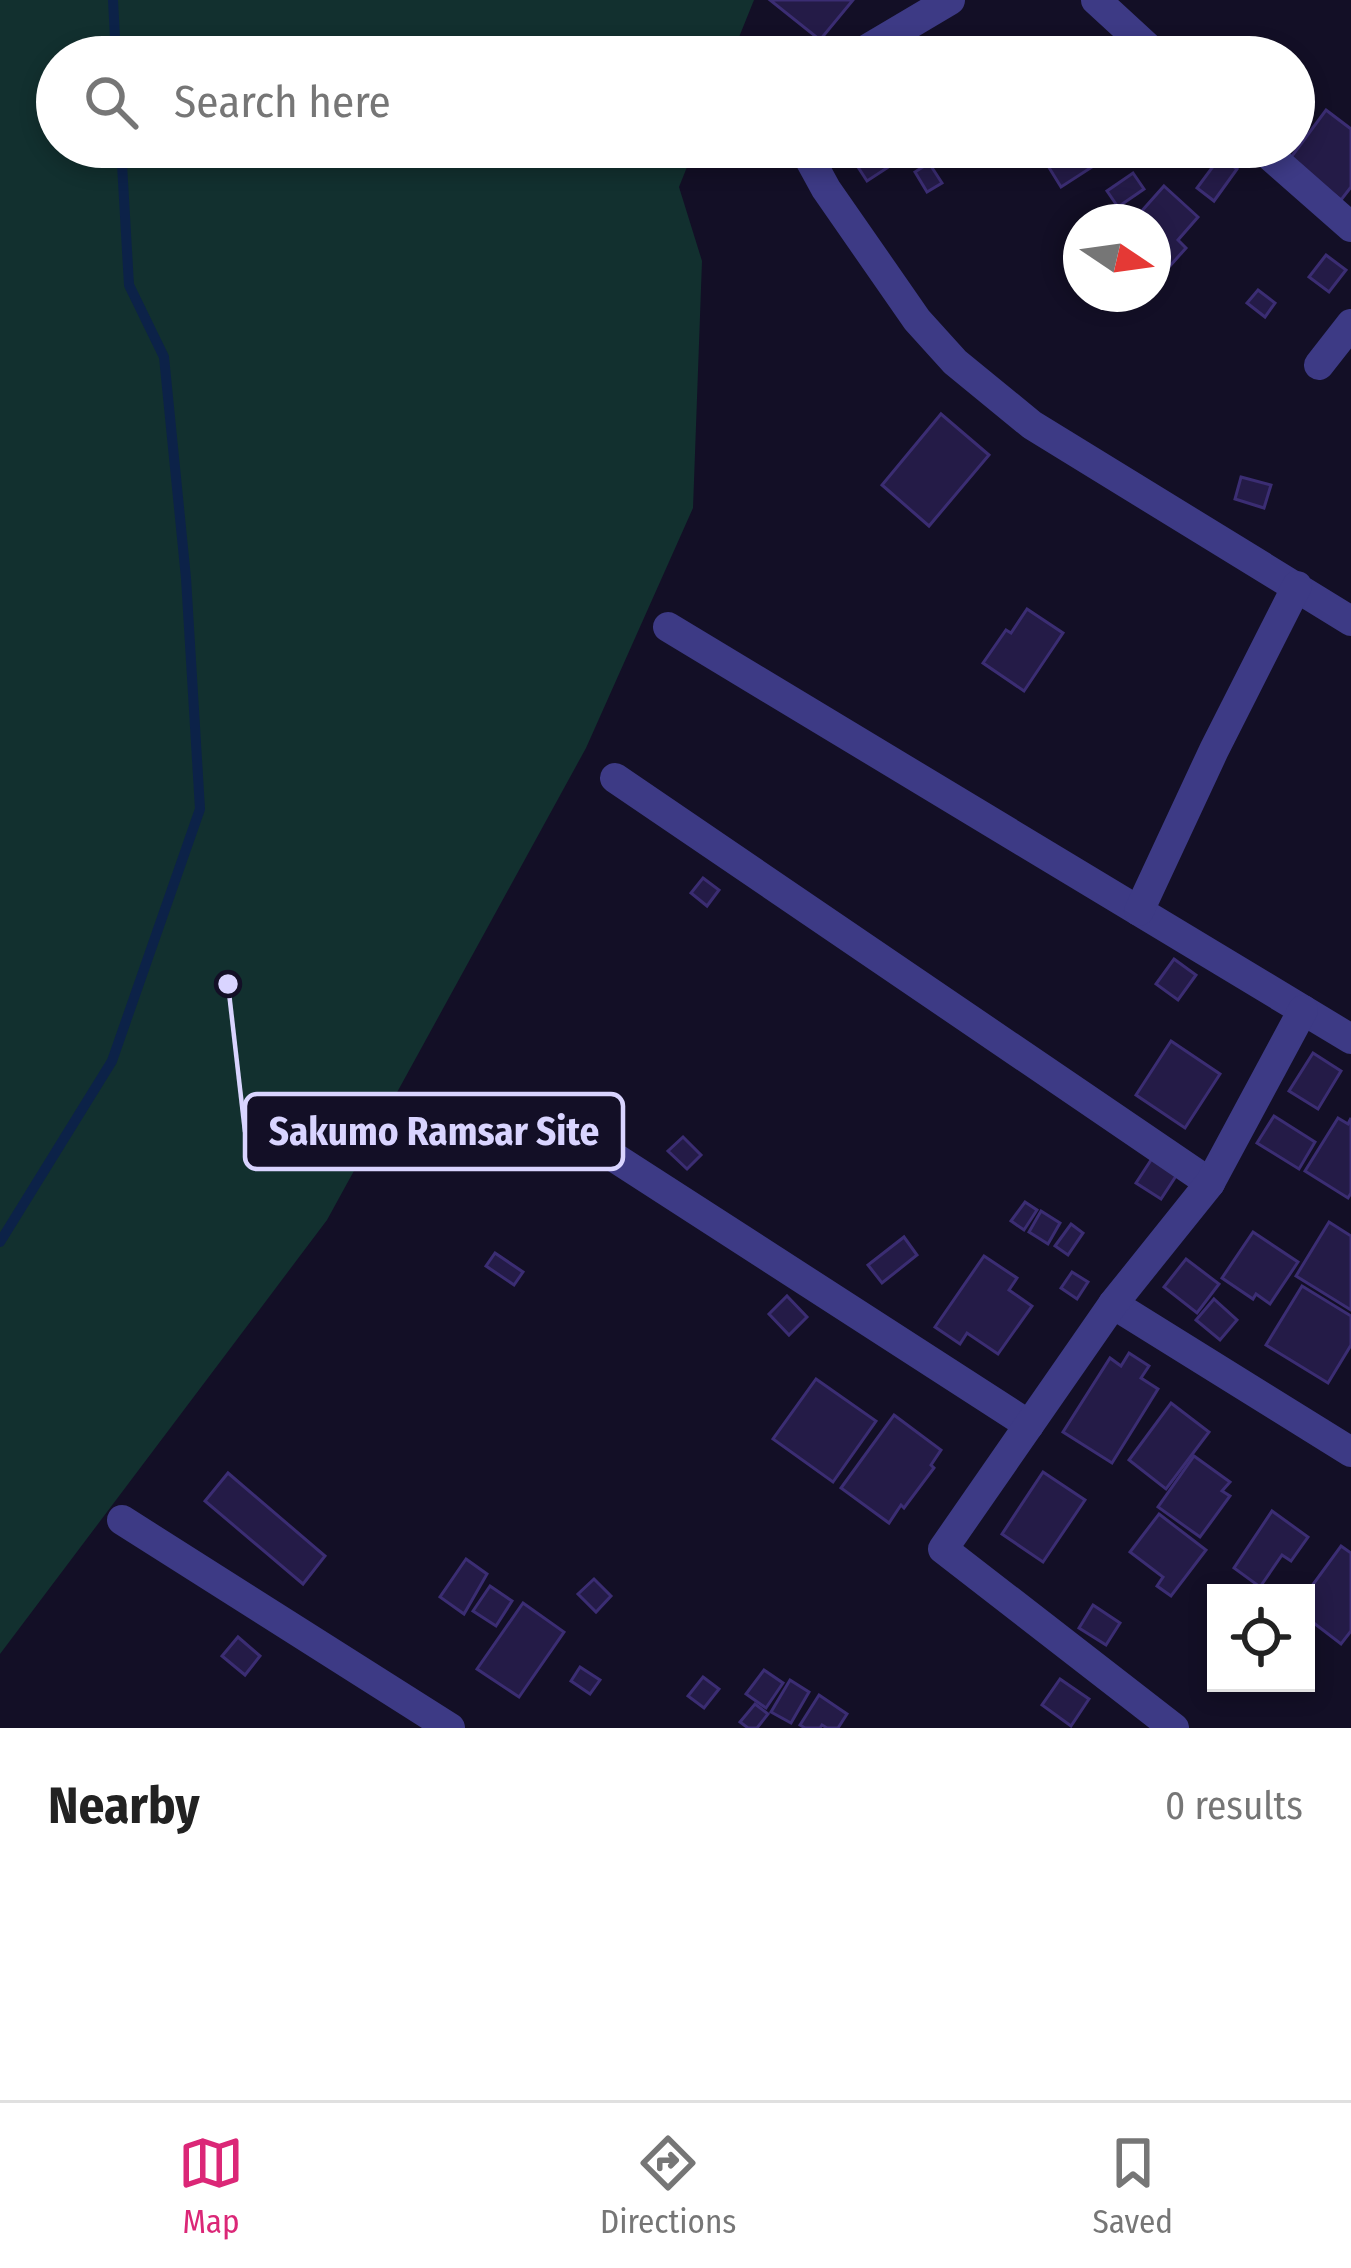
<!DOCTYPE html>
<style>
:root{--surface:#fff;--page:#f6f6f6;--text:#222;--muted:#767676;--line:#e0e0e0;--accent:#db2777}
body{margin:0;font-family:"Fira Sans Condensed",sans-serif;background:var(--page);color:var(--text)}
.controls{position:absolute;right:36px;bottom:36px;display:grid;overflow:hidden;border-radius:0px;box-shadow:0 6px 18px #0003}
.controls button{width:108px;height:108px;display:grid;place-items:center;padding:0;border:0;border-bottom:3px solid var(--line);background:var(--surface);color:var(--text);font:60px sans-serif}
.compass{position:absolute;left:1063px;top:204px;width:108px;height:108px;border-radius:50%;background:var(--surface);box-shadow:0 6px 18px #0003;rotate:103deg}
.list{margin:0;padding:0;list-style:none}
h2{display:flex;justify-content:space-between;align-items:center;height:156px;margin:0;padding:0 48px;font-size:51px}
h2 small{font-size:39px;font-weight:400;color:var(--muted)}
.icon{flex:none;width:66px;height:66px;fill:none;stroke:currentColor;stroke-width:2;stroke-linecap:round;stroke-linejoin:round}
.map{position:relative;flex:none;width:1351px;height:1728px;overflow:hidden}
.search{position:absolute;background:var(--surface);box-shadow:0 6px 18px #0003;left:36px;right:36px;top:36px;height:132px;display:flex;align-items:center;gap:30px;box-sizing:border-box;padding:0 42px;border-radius:66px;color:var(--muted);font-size:45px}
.sheet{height:372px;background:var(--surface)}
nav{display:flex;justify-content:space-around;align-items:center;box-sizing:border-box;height:168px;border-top:3px solid var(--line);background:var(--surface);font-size:33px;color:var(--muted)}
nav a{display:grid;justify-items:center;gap:6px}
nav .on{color:var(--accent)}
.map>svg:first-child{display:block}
.green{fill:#12302f}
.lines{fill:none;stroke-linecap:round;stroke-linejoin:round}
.stream{stroke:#0c2248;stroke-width:10}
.building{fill:#241b47;stroke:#3b2d73;stroke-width:3}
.minor{stroke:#3d3a85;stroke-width:30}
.leader{fill:none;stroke:#d9d4ff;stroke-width:4.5}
.callout-dot{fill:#d9d4ff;stroke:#130f26;stroke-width:4.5}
.callout{fill:#130f26;stroke:#d9d4ff;stroke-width:4.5}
.callout-label{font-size:39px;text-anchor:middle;font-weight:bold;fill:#d9d4ff}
</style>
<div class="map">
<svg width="1351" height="1728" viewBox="0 0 1351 1728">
<rect width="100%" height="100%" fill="#130f26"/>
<polygon class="green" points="0,0 754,0 731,57 57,57 57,147 695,147 679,187 702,261 693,508 586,748 327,1220 0,1654"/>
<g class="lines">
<g class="stream">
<polyline points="113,0 116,57"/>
<polyline points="0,1242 112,1061 200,809 186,578 164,357 129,285 121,147"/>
</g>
</g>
<g class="building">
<polygon points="770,0 853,0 820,40"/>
<polygon points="1326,110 1351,129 1351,187 1341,200 1289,160"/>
<polygon points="845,147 911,147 913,151 867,181"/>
<polygon points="1049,147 1108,147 1112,154 1061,187 1040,153"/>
<polygon points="1220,157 1237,169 1214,201 1197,188"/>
<polygon points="929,163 942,183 927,192 915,172"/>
<polygon points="1133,173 1144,189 1118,207 1107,191"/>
<polygon points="1164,186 1198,217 1178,240 1186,248 1161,276 1153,269 1153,222 1132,222"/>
<polygon points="1326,255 1346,270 1329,292 1309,277"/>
<polygon points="1258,290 1275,303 1265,317 1247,303"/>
<polygon points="941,414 989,455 929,526 882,485"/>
<polygon points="1241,477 1271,485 1264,508 1235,499"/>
<polygon points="1027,609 1063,633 1024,691 983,663 1006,630 1011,633"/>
<polygon points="703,878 719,890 707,906 691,893"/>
<polygon points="1174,959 1196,975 1178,1000 1156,984"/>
<polygon points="1171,1041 1220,1074 1185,1128 1136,1095"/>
<polygon points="1313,1053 1341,1071 1318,1109 1289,1091"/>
<polygon points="1274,1116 1315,1142 1299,1169 1257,1143"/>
<polygon points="1338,1118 1348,1124 1351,1118 1351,1193 1348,1198 1305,1171"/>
<polygon points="683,1137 701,1155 687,1169 668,1151"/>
<polygon points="1153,1157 1178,1173 1161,1199 1136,1183"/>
<polygon points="1025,1202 1037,1210 1024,1230 1011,1221"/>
<polygon points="1041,1211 1060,1223 1048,1244 1029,1232"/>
<polygon points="1329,1222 1351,1236 1351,1310 1296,1276"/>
<polygon points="1071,1224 1083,1233 1068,1255 1055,1246"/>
<polygon points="1253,1232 1298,1262 1270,1304 1256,1294 1253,1299 1222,1278"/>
<polygon points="904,1237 917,1255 882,1283 868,1265"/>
<polygon points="495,1253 523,1272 514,1285 486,1266"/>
<polygon points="984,1256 1017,1278 1009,1290 1032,1306 998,1354 967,1333 960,1344 935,1327"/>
<polygon points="1186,1259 1219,1284 1197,1313 1164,1287"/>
<polygon points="1072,1272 1088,1282 1077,1299 1061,1288"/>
<polygon points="1302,1286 1351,1316 1351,1345 1328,1383 1266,1345"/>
<polygon points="787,1296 807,1317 789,1335 769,1314"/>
<polygon points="1214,1299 1237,1320 1220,1340 1196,1320"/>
<polygon points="1129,1353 1149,1366 1141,1378 1158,1389 1112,1463 1063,1432 1110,1358 1121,1366"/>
<polygon points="816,1379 876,1421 833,1482 773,1439"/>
<polygon points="1171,1403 1209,1432 1166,1489 1129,1460"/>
<polygon points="894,1415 941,1450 931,1465 934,1468 904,1508 901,1505 889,1523 841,1488"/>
<polygon points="1194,1456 1230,1482 1222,1491 1230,1496 1200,1537 1158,1507"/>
<polygon points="1043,1472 1085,1500 1043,1562 1002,1534"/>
<polygon points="228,1473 325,1556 303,1584 205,1501"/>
<polygon points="1272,1511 1308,1537 1291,1561 1282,1555 1260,1587 1234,1568"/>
<polygon points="1159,1514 1206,1550 1171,1596 1157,1586 1163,1577 1130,1552"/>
<polygon points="1341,1546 1351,1553 1351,1631 1341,1644 1306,1617 1306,1594"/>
<polygon points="466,1559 487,1574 464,1614 440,1597"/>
<polygon points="594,1579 611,1596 596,1612 578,1594"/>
<polygon points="490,1586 512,1601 496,1626 473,1611"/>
<polygon points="523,1603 564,1632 519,1697 477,1669"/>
<polygon points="1093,1605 1120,1623 1106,1645 1079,1628"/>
<polygon points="238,1637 260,1656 245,1675 222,1656"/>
<polygon points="580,1667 600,1680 590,1694 571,1681"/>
<polygon points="764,1670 783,1683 766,1708 746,1694"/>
<polygon points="703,1677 719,1689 704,1708 688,1696"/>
<polygon points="1060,1679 1089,1699 1071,1726 1042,1705"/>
<polygon points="790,1680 809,1692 791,1723 771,1712"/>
<polygon points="819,1695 847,1714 838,1728 827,1728 822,1725 820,1728 805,1728 800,1725"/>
<polygon points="755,1704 768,1714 757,1728 748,1728 740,1722"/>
</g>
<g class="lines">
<g class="minor">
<polyline points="1096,0 1158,57"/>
<polyline points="854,57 950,0"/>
<polyline points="803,147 826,189 917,320 955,362 1032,425 1351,621"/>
<polyline points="1260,147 1351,227"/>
<polyline points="1319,365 1351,324"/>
<polyline points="668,627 1351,1039"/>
<polyline points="615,778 1210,1183"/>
<polyline points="1139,911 1214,750 1297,586"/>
<polyline points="572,1130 1029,1425"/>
<polyline points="1113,1304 1351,1452"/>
<polyline points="122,1520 450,1728"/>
<polyline points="1174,1728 943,1549 1113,1304 1210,1183 1303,1010"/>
</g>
</g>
<path class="leader" d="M228 984L245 1132"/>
<circle class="callout-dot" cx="228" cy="984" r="12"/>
<rect class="callout" x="245" y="1094" width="378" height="75" rx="12"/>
<g class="callout-label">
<text x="434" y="1145">Sakumo Ramsar Site</text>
</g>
</svg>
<div class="controls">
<button><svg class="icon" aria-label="locate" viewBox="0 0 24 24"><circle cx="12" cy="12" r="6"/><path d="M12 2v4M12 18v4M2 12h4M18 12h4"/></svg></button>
</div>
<svg class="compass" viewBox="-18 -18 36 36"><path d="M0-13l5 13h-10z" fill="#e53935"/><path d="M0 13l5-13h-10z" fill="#767676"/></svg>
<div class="search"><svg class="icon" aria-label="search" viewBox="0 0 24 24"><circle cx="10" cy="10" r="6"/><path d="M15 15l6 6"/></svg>Search here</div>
</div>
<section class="sheet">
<h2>Nearby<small>0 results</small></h2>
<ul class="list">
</ul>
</section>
<nav>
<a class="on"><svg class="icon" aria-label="map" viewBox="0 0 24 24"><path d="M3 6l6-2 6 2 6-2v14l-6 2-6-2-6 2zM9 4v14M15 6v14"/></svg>Map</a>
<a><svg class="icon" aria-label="directions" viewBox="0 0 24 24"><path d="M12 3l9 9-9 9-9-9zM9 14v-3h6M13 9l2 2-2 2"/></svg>Directions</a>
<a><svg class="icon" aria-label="saved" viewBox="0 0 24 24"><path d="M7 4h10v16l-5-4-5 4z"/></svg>Saved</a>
</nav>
